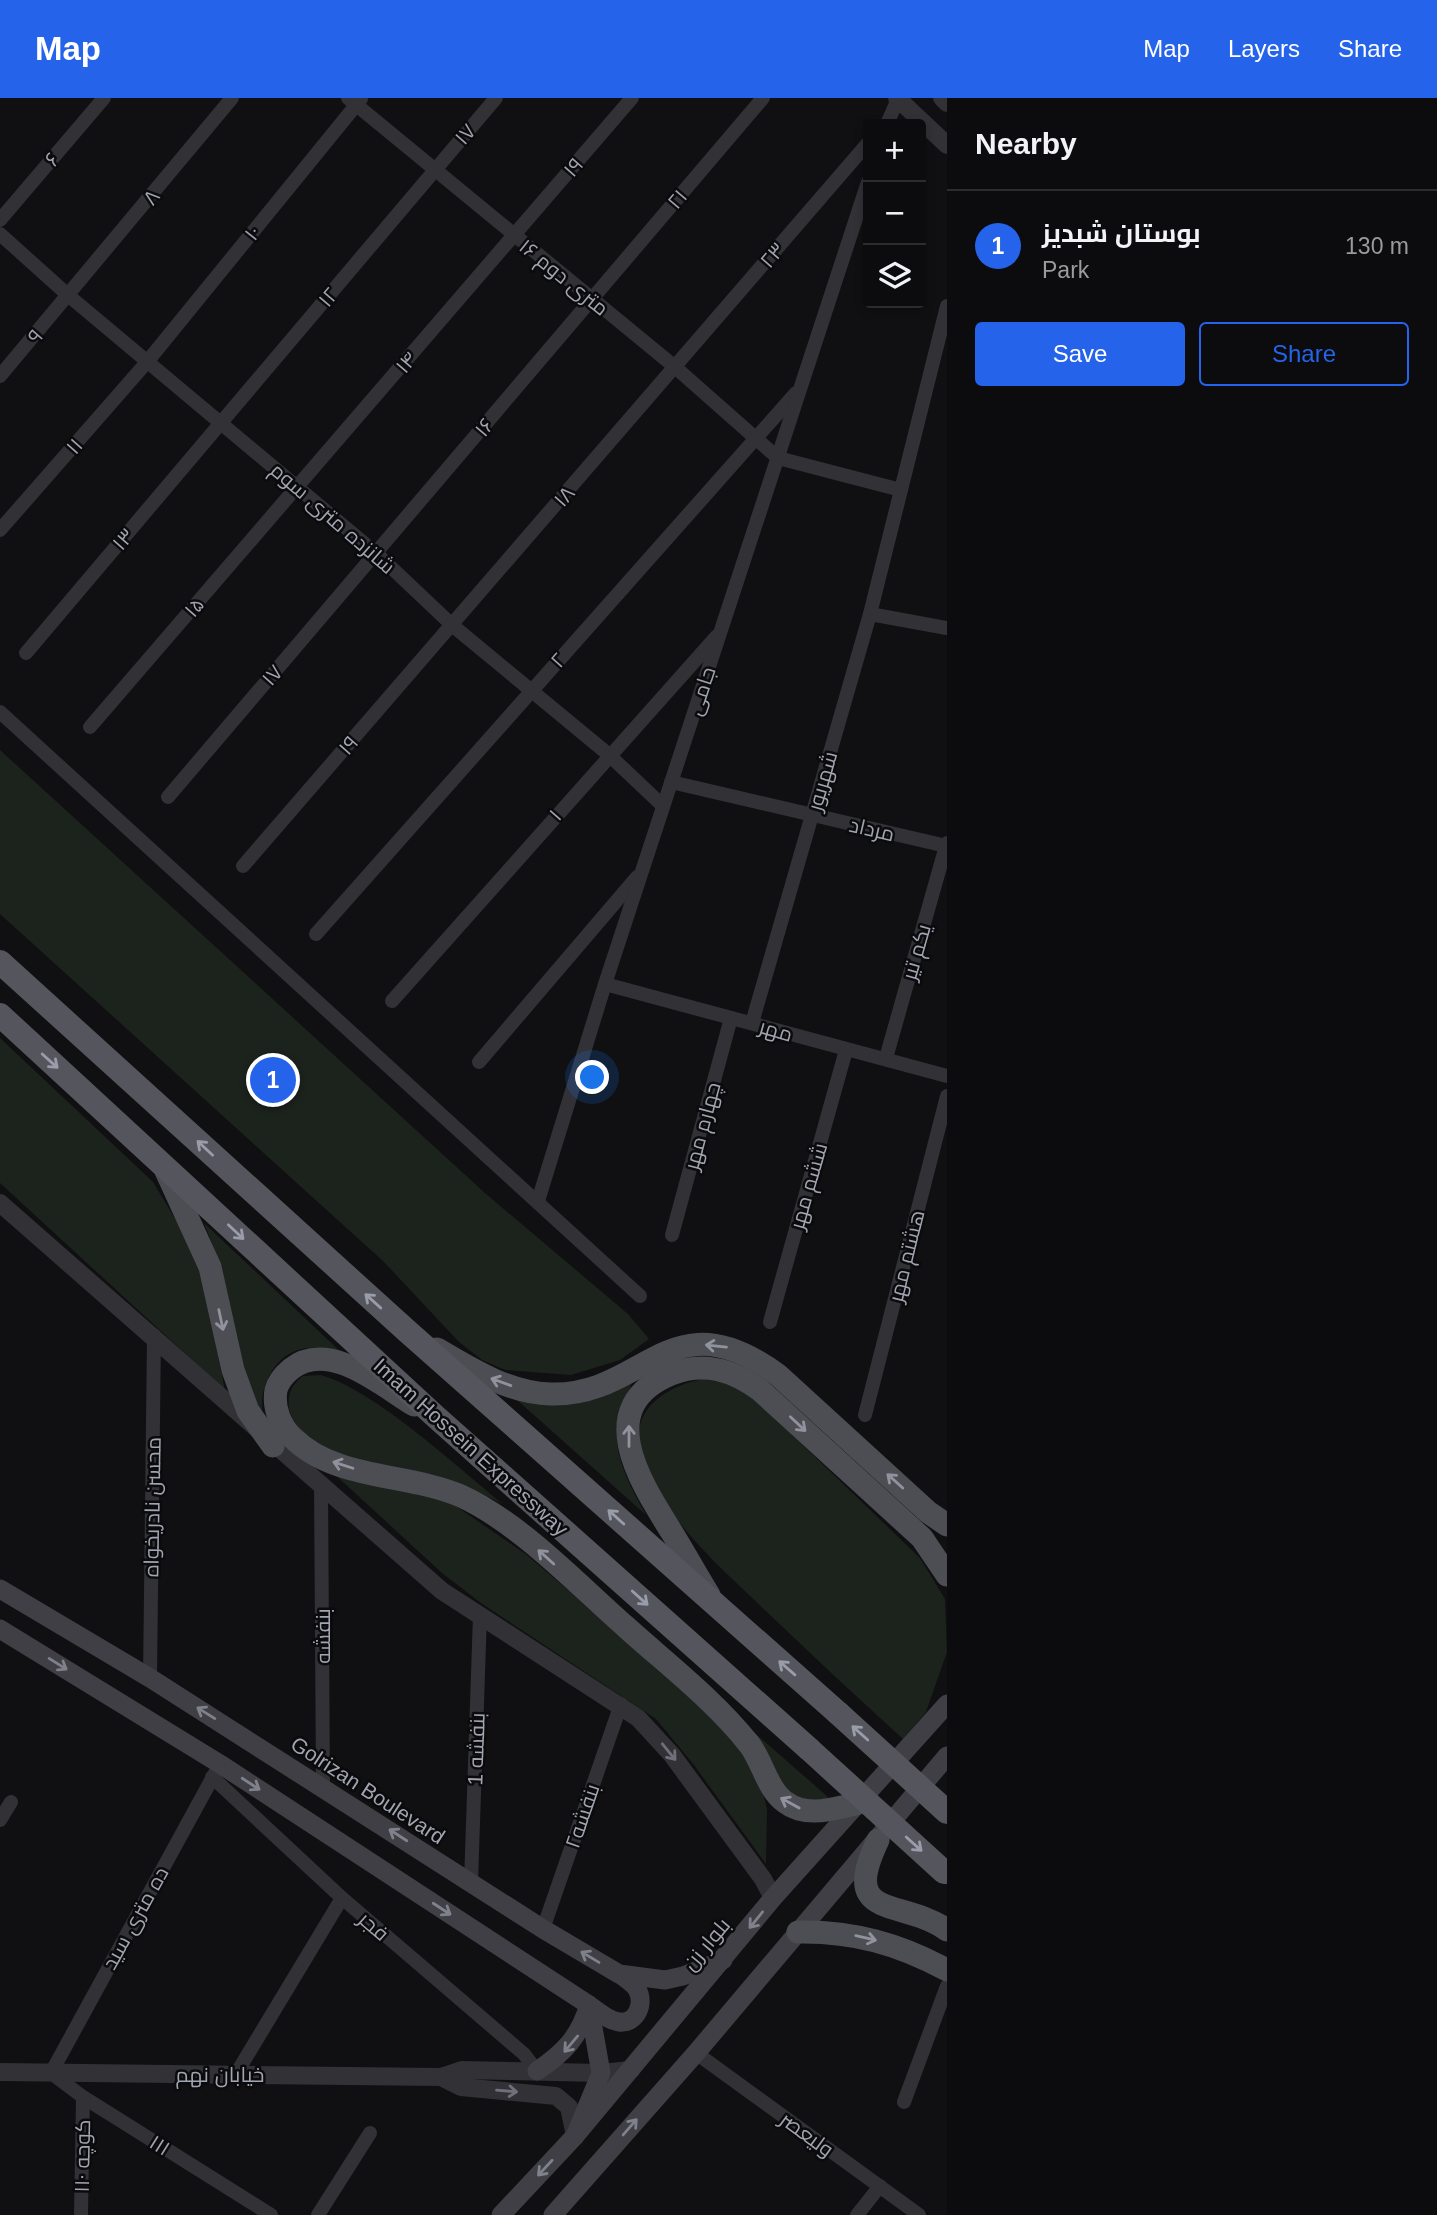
<!DOCTYPE html>
<meta charset="utf-8">
<style>
:root{--surface:#0c0b0d;--page:#151416;--text:#f1f3f6;--muted:#9a9b9d;--line:#2c2b2e;--accent:#2563eb}
body{margin:0;font-family:Helvetica,Cairo,sans-serif;background:var(--page);color:var(--text)}
.controls{position:absolute;right:21px;top:21px;display:grid;overflow:hidden;border-radius:7px;box-shadow:0 4px 10px #0003}
.controls button{width:63px;height:63px;display:grid;place-items:center;padding:0;border:0;border-bottom:2px solid var(--line);background:var(--surface);color:var(--text);font:35px sans-serif}
.you{position:absolute;left:593px;top:980px;width:24px;height:24px;margin:-18px;border:5px solid #fff;border-radius:50%;background:#1a73e8;box-shadow:0 0 0 10px #1a73e833}
.badge{display:grid;place-items:center;width:46px;height:46px;border-radius:50%;background:var(--accent);color:#fff;font-size:23px;font-weight:700}
.pin{position:absolute;translate:-50% -50%;border:4px solid #fff;box-shadow:0 2px 7px #0006}
.list{margin:0;padding:0;list-style:none}
h2{display:flex;justify-content:space-between;align-items:center;height:91px;margin:0;padding:0 28px;font-size:30px}
h2 small{font-size:23px;font-weight:400;color:var(--muted)}
.list li{display:grid;grid-template-columns:46px 1fr auto;gap:21px;align-items:center;box-sizing:border-box;height:112px;padding:0 28px;border-top:2px solid var(--line)}
.list b{display:block;font-size:26px;white-space:nowrap}
.list p{margin:0;font-size:23px;white-space:nowrap;color:var(--muted)}
.list em{font-size:23px;font-style:normal;color:var(--muted)}
.actions{display:flex;gap:14px;padding:21px 28px}
.actions a{flex:1;padding:16px 0;border:2px solid var(--accent);border-radius:7px;text-align:center;font-size:24px;color:var(--accent)}
.actions .main{background:var(--accent);color:#fff}
.icon{flex:none;width:38px;height:38px;fill:none;stroke:currentColor;stroke-width:2;stroke-linecap:round;stroke-linejoin:round}
.map{position:relative;flex:none;width:947px;height:2117px;overflow:hidden}
header{display:flex;align-items:center;gap:42px;box-sizing:border-box;height:98px;padding:0 35px;background:var(--accent);color:#fff}
header strong{font-size:33px}
nav{display:flex;gap:38px;margin-inline-start:auto;font-size:24px}
main{display:flex}
aside{flex:1;background:var(--surface)}
.map>svg:first-child{display:block}
.green{fill:#1c231d}
.lines{fill:none;stroke-linecap:round;stroke-linejoin:round}
.minor{stroke:#313136;stroke-width:14}
.tertiary{stroke:#313136;stroke-width:18}
.secondary{stroke:#3f3f45;stroke-width:19}
.primary{stroke:#4d4d54;stroke-width:23}
.trunk{stroke:#55565d;stroke-width:24}
.trunk-bridge{stroke:#55565d;stroke-width:24}
.oneway{stroke:#999ca9}
.oneway2{stroke:#90939e}
.oneway3{stroke:#7f818b}
.oneway4{stroke:#6f707a}
.labels{text-anchor:middle;dominant-baseline:central;stroke-width:5;stroke-linejoin:round;paint-order:stroke}
.street-label{font-size:21px;fill:#a1a4b1;stroke:#0b0a0c}
</style>
<header>
<strong>Map</strong>
<nav><a>Map</a><a>Layers</a><a>Share</a></nav>
</header>
<main>
<div class="map">
<svg width="947" height="2117" viewBox="0 0 947 2117">
<rect width="100%" height="100%" fill="#100f11"/>
<g class="green">
<polygon points="0,652 485,1095 628,1216 649,1241 620,1262 571,1277 505,1272 482,1262 459,1244 383,1163 0,816"/>
<polygon points="0,940 153,1084 198,1159 225,1292 0,1085"/>
<path d="M204,1125l138,130c-11,-2 -23,-6 -34,-5 -32,2 -51,40 -45,68l-7,-3 -26,-97 -8,-48z"/>
<path d="M321,1277c55,16 136,92 182,129 -13,-6 -26,-13 -39,-18 -44,-14 -165,-25 -175,-78 -2,-14 3,-24 14,-32z"/>
<path d="M704,1281l28,6 21,12 167,161 25,41 2,53 -21,60 -23,27c-45,-41 -89,-82 -133,-124 -47,-46 -109,-96 -129,-162 -13,-44 27,-68 63,-74z"/>
<path d="M631,1284c1,10 -11,23 -13,35 -7,34 11,68 28,98l-130,-116z"/>
<polygon points="330,1372 450,1404 527,1457 686,1593 749,1661 761,1684 767,1712 766,1766 694,1667 656,1621 481,1505 442,1475"/>
<polygon points="747,1628 828,1699 820,1706 790,1700"/>
</g>
<g class="lines">
<g class="minor">
<polyline points="348,0 675,269 778,360 901,392"/>
<polyline points="887,26 898,1"/>
<polyline points="0,122 104,0"/>
<polyline points="0,136 69,198 377,456 452,527 608,656 663,708"/>
<polyline points="0,278 232,0"/>
<polyline points="0,432 147,264 361,1"/>
<polyline points="870,516 947,208"/>
<polyline points="26,555 496,0"/>
<polyline points="0,614 640,1198"/>
<polyline points="90,629 632,0"/>
<polyline points="671,684 946,748 947,745"/>
<polyline points="168,699 763,0"/>
<polyline points="243,768 868,45"/>
<polyline points="316,836 796,295"/>
<polyline points="605,886 947,978"/>
<polyline points="392,903 717,538"/>
<polyline points="752,925 870,516 947,530"/>
<polyline points="886,960 946,748"/>
<polyline points="479,964 637,779"/>
<polyline points="538,1103 605,886 868,84"/>
<polyline points="672,1137 731,920"/>
<polyline points="770,1224 846,952"/>
<polyline points="865,1317 947,998"/>
<polyline points="321,1388 323,1689"/>
<polyline points="150,1580 154,1237"/>
<polyline points="220,1666 51,1975 83,1999 271,2117"/>
<polyline points="212,1679 342,1800 524,1956 537,1973"/>
<polyline points="0,1722 11,1704"/>
<polyline points="471,1785 480,1516"/>
<polyline points="543,1831 621,1606"/>
<polyline points="696,1955 919,2117"/>
<polyline points="236,1976 342,1800"/>
<polyline points="904,2004 947,1888"/>
<polyline points="81,2117 83,1999"/>
<polyline points="318,2117 370,2035"/>
<polyline points="857,2117 880,2088"/>
</g>
<g class="tertiary">
<polyline points="897,0 947,47"/>
<polyline points="942,0 947,5"/>
<polyline points="0,1105 442,1493 638,1620 672,1657 763,1781 773,1800"/>
<polyline points="0,1974 441,1979 462,1972 601,1975 631,1972"/>
<polyline points="441,1979 461,1989 556,1998 569,2009 575,2038"/>
</g>
<g class="secondary">
<polyline points="0,1491 150,1580 543,1831 619,1876 665,1882 683,1878 723,1862"/>
<polyline points="0,1531 220,1666 589,1907 601,1975 575,2038"/>
<path d="M537,1973c28,-19 42,-34 52,-66 8,6 20,16 30,17 18,2 26,-19 18,-33 -4,-6 -11,-10 -17,-15"/>
<polyline points="501,2117 575,2038 773,1800 947,1606"/>
<polyline points="553,2117 696,1955 947,1658"/>
</g>
<g class="primary">
<polyline points="166,1073 210,1169 233,1272 248,1313 273,1348"/>
<path d="M437,1251c34,20 72,44 113,45 96,3 119,-99 228,-19l150,137 19,13"/>
<path d="M414,1307c-33,-20 -85,-66 -123,-36 -6,5 -13,13 -15,21 -3,17 4,36 17,48 42,42 115,35 168,58 59,27 116,88 165,131 41,37 88,73 123,117 13,16 18,45 36,58 21,16 47,7 71,2"/>
<path d="M709,1497c-13,-21 -25,-43 -38,-64 -30,-48 -80,-124 0,-157 33,-13 62,-4 89,16l162,148 25,37"/>
<path d="M878,1742c-39,82 22,57 69,90"/>
<path d="M798,1834c55,-1 101,12 149,38"/>
</g>
<g class="trunk">
<polyline points="0,864 407,1233 838,1615"/>
<polyline points="0,917 436,1319 809,1651"/>
</g>
<g class="trunk-bridge">
<polyline points="838,1615 947,1714"/>
<polyline points="809,1651 944,1774"/>
</g>
</g>
<defs><path id="oneway-shaft" d="M-6 0H5M1.5-3L5.5 0L1.5 3" fill="none" stroke-width="1.6" stroke-linecap="round" stroke-linejoin="round" transform="scale(1.75)"/></defs>
<g class="oneway">
<use href="#oneway-shaft" transform="translate(50 963) rotate(42)"/>
<use href="#oneway-shaft" transform="translate(205 1050) rotate(-137)"/>
<use href="#oneway-shaft" transform="translate(236 1134) rotate(43)"/>
<use href="#oneway-shaft" transform="translate(373 1203) rotate(-138)"/>
<use href="#oneway-shaft" transform="translate(616 1419) rotate(-138)"/>
<use href="#oneway-shaft" transform="translate(640 1500) rotate(42)"/>
<use href="#oneway-shaft" transform="translate(787 1570) rotate(-139)"/>
<use href="#oneway-shaft" transform="translate(860 1635) rotate(-138)"/>
<use href="#oneway-shaft" transform="translate(914 1746) rotate(42)"/>
</g>
<g class="oneway2">
<use href="#oneway-shaft" transform="translate(221 1222) rotate(78)"/>
<use href="#oneway-shaft" transform="translate(716 1248) rotate(-174)"/>
<use href="#oneway-shaft" transform="translate(501 1284) rotate(-160)"/>
<use href="#oneway-shaft" transform="translate(798 1326) rotate(43)"/>
<use href="#oneway-shaft" transform="translate(629 1338) rotate(-90)"/>
<use href="#oneway-shaft" transform="translate(343 1367) rotate(-162)"/>
<use href="#oneway-shaft" transform="translate(895 1383) rotate(-138)"/>
<use href="#oneway-shaft" transform="translate(546 1459) rotate(-138)"/>
<use href="#oneway-shaft" transform="translate(790 1705) rotate(-151)"/>
<use href="#oneway-shaft" transform="translate(866 1840) rotate(13)"/>
</g>
<g class="oneway3">
<use href="#oneway-shaft" transform="translate(58 1566) rotate(32)"/>
<use href="#oneway-shaft" transform="translate(206 1615) rotate(-148)"/>
<use href="#oneway-shaft" transform="translate(251 1686) rotate(33)"/>
<use href="#oneway-shaft" transform="translate(398 1737) rotate(-147)"/>
<use href="#oneway-shaft" transform="translate(442 1811) rotate(33)"/>
<use href="#oneway-shaft" transform="translate(756 1822) rotate(129)"/>
<use href="#oneway-shaft" transform="translate(590 1859) rotate(-149)"/>
<use href="#oneway-shaft" transform="translate(571 1946) rotate(130)"/>
<use href="#oneway-shaft" transform="translate(630 2029) rotate(-49)"/>
<use href="#oneway-shaft" transform="translate(545 2070) rotate(133)"/>
</g>
<g class="oneway4">
<use href="#oneway-shaft" transform="translate(669 1654) rotate(51)"/>
<use href="#oneway-shaft" transform="translate(507 1993) rotate(5)"/>
</g>
<g class="labels">
<g class="street-label">
<text transform="translate(465 36) rotate(-49)">۱۷</text>
<text transform="translate(52 61) rotate(-49)">۶</text>
<text transform="translate(573 69) rotate(-49)">۱۹</text>
<text transform="translate(151 99) rotate(-51)">۸</text>
<text transform="translate(677 101) rotate(-50)">۲۱</text>
<text transform="translate(252 135) rotate(-51)">۱۰</text>
<text transform="translate(772 157) rotate(-49)">۲۳</text>
<text transform="translate(564 179) rotate(39)">۱۶ متری دوم</text>
<text transform="translate(328 199) rotate(-50)">۱۲</text>
<text transform="translate(35 238) rotate(-49)">۹</text>
<text transform="translate(406 264) rotate(-50)">۱۴</text>
<text transform="translate(484 329) rotate(-50)">۱۶</text>
<text transform="translate(74 348) rotate(-49)">۱۱</text>
<text transform="translate(564 398) rotate(-49)">۱۸</text>
<text transform="translate(333 420) rotate(41)">شانزده متری سوم</text>
<text transform="translate(123 441) rotate(-49)">۱۳</text>
<text transform="translate(194 509) rotate(-49)">۱۵</text>
<text transform="translate(558 562) rotate(-48)">۲</text>
<text transform="translate(272 577) rotate(-49)">۱۷</text>
<text transform="translate(701 593) rotate(-72)">جامی</text>
<text transform="translate(348 647) rotate(-49)">۱۹</text>
<text transform="translate(822 683) rotate(-74)">شهریور</text>
<text transform="translate(555 717) rotate(-49)">۱</text>
<text transform="translate(872 731) rotate(13)">مرداد</text>
<text transform="translate(916 854) rotate(-74)">یکم تیر</text>
<text transform="translate(776 932) rotate(16)">مهر</text>
<text transform="translate(702 1028) rotate(-75)">چهارم مهر</text>
<text transform="translate(808 1088) rotate(-74)">ششم مهر</text>
<text transform="translate(906 1158) rotate(-76)">هشتم مهر</text>
<text transform="translate(471 1349) rotate(42)">Imam Hossein Expressway</text>
<text transform="translate(152 1409) rotate(-89)">محسن نادریخواه</text>
<text transform="translate(322 1538) rotate(-90)">بنفشه</text>
<text transform="translate(476 1651) rotate(-88)">بنفشه 1</text>
<text transform="translate(368 1692) rotate(33)">Golrizan Boulevard</text>
<text transform="translate(582 1718) rotate(-71)">بنفشه۲</text>
<text transform="translate(135 1820) rotate(-61)">ده متری سید</text>
<text transform="translate(374 1828) rotate(41)">فجر</text>
<text transform="translate(706 1846) rotate(-50)">بلوار زن</text>
<text x="220" y="1976">خیابان نهم</text>
<text transform="translate(807 2036) rotate(36)">ولیعصر</text>
<text transform="translate(160 2047) rotate(32)">۱۱۱</text>
<text transform="translate(82 2058) rotate(-89)">کوچه ۱۱۰</text>
</g>
</g>
</svg>
<div class="controls">
<button>+</button>
<button>−</button>
<button><svg class="icon" aria-label="layers" viewBox="0 0 24 24"><path d="M12 4l9 5-9 5-9-5zM3 14l9 5 9-5"/></svg></button>
</div>
<div class="you"></div>
<div class="pin badge" style="left:273px;top:982px">1</div>
</div>
<aside>
<h2>Nearby<small></small></h2>
<ul class="list">
<li><span class="badge">1</span><div><b>بوستان شبدیز</b><p>Park</p></div><em>130 m</em></li>
</ul>
<div class="actions"><a class="main">Save</a><a>Share</a></div>
</aside>
</main>
